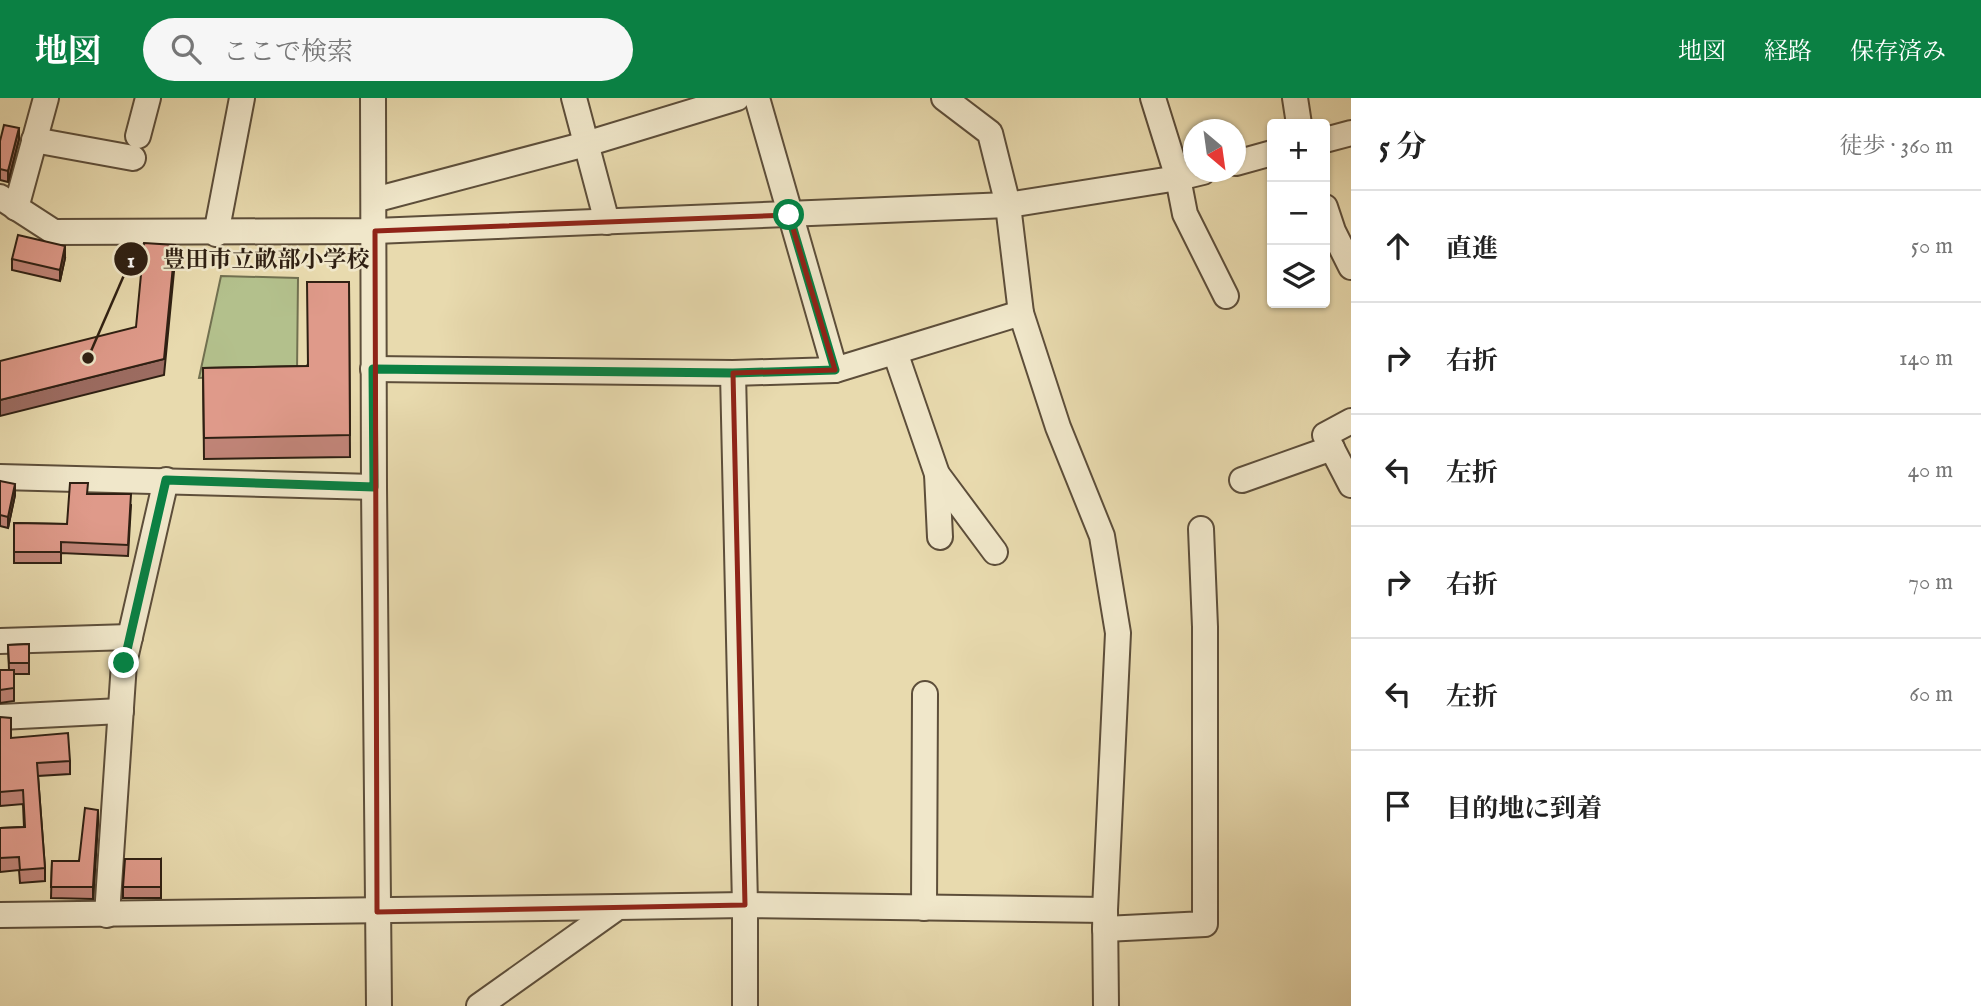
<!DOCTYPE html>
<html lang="ja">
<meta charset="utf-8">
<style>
:root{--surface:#fff;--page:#f6f6f6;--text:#222;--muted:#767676;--line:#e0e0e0;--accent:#0b8043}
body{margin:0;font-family:"IM FELL English","Noto Serif JP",serif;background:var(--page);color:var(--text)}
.controls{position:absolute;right:21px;top:21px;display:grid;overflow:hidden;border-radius:7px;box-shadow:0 2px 5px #0004}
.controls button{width:63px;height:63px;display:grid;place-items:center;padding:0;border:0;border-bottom:2px solid var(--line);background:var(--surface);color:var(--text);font:35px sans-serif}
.compass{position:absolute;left:1183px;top:21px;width:63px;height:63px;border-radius:50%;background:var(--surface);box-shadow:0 2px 5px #0004;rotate:151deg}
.stop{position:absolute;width:21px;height:21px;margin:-16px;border:5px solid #0b8043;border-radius:50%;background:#fff}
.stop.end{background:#0b8043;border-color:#fff;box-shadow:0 2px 7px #0008}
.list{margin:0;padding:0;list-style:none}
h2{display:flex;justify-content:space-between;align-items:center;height:91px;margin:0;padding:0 28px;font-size:30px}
h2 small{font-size:23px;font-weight:400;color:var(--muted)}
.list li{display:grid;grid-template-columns:46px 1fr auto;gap:21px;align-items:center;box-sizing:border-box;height:112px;padding:0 28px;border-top:2px solid var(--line)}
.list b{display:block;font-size:26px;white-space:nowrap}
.list em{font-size:23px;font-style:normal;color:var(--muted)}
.icon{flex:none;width:38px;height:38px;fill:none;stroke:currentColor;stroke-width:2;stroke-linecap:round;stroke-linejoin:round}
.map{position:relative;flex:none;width:1351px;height:908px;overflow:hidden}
header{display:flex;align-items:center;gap:42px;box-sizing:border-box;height:98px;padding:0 35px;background:var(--accent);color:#fff}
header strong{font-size:33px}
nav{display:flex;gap:38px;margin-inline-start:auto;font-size:24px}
.search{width:490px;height:63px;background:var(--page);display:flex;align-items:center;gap:18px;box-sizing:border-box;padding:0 24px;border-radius:38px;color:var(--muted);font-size:26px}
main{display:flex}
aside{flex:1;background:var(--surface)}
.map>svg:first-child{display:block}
.green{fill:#b3c08c;stroke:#717050;stroke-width:2}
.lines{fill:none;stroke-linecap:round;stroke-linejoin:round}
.minor-casing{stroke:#5d4e3a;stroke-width:28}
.minor{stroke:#f0e7ca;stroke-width:24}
.wall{fill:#c08477;stroke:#2f2013;stroke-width:2}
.shaded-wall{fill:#9c6c61;stroke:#2f2013;stroke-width:2}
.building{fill:#df9a8a;stroke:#2f2013;stroke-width:2}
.route{stroke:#0b8043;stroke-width:9}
.marked{fill:none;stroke:#8f2418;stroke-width:5;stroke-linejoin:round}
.leader{fill:none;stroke:#2f2013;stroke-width:2.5}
.callout-dot{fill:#2f2013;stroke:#f0e7ca;stroke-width:2.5}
.mark-label{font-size:21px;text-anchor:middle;font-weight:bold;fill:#fff}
.callout-label{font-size:23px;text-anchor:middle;font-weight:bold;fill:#2f2013;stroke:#f0e7ca;stroke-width:5;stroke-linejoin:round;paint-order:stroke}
</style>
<header>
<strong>地図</strong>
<div class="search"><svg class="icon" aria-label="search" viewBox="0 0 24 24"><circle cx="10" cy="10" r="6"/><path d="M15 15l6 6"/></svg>ここで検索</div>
<nav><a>地図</a><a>経路</a><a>保存済み</a></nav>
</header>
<main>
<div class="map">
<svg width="1351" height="908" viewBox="0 0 1351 908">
<rect width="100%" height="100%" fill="#e8daae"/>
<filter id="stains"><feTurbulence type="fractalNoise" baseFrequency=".00286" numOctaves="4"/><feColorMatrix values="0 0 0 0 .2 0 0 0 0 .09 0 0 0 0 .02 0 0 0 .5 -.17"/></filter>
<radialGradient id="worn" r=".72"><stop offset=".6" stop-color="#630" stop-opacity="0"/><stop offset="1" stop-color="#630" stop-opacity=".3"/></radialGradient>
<polygon class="green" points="221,178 298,180 297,275 199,280"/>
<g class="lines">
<g class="minor-casing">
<g id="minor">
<polyline points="373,0 374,389 379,908"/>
<polyline points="574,0 607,124"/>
<polyline points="944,0 990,35 1008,107 1021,215 1058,329 1102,438 1118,535 1105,812 1106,908"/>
<polyline points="1153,0 1178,80 1185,116 1226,198"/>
<polyline points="1295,0 1299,26"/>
<polyline points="138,38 148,0"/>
<polyline points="34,42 133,60"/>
<polyline points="1325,42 1351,35"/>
<polyline points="1236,65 1272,55"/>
<polyline points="0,99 54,134 375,133 1008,107 1178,80 1203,74"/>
<polyline points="374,102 586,46 737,0"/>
<polyline points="1325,109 1333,133 1351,169"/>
<polyline points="16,110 46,0"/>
<polyline points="216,136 242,0"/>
<polyline points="895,254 937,376 995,454"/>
<polyline points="373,271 733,275 835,272 757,0"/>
<polyline points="835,272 1021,215"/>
<polyline points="733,275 745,807 745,908"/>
<polyline points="1351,323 1325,337 1351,387"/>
<polyline points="937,376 940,439"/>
<polyline points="0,379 374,389"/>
<polyline points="1242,382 1332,350"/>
<polyline points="0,543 130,539"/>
<polyline points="0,619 121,613"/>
<polyline points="924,810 925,596"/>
<polyline points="0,817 618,809"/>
<polyline points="107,817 124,565 166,382"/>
<polyline points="1105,831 1205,826 1205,529 1201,431"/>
<polyline points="479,908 618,809 745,807 1105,812"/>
</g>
</g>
<use href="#minor" class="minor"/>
</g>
<g class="wall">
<polygon points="19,41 8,84 0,82 0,43"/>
<polygon points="65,160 60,183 12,172 12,161"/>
<polygon points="349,184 350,359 204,361 203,270 307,268"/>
<polygon points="0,383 15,397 8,430 0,428"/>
<polygon points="88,396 131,407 128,458 61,455 61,465 14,465 14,425 67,426"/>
<polygon points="29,546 29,576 14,576 14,603 0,605 0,572 9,572 8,547"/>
<polygon points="0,619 11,640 70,663 70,676 38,678 45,770 45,783 20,785 19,772 0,774 0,730 24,729 23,706 0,708"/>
<polygon points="98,723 93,801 51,800 52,763 79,763"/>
<polygon points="161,761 161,800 123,800 123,789"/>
</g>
<g class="shaded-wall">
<polygon points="19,30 19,41 8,84 8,73"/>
<polygon points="175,147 175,163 164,277 0,318 0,302 164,261"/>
<polygon points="65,148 65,160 60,183 60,172"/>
<polygon points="15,386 15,397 8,430 8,419"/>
<polygon points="98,712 98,723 93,801 93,789"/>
</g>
<g class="building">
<polygon points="4,27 19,30 8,73 0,71 0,43"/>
<polygon points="18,137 65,148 60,172 12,161"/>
<polygon points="144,145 175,147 164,261 0,302 0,263 136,229"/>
<polygon points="307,184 349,184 350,337 204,340 203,270 308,268"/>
<polygon points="0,383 15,386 8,419 0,417"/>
<polygon points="70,385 88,385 87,396 131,396 128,447 61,444 61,454 14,454 14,425 67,426"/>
<polygon points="29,546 29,565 9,565 8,547"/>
<polygon points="0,572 14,572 14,590 0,592"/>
<polygon points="0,619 11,620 11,640 68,635 70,663 37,665 45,770 20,772 19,759 0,760 0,730 25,729 23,692 0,694"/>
<polygon points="85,710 98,712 93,789 51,789 52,763 79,763"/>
<polygon points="125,761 161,761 161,789 123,789"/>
</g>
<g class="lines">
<polyline class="route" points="124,565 166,382 374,389 373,271 733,275 835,272 789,117"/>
</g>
<path class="marked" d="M789,117l46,155 -102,3 12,532 -368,7 -2,-681z"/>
<path class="leader" d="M88 260L131 161"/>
<g class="callout-dot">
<circle cx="88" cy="260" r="7"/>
<circle cx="131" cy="161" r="18"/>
</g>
<g class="mark-label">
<text x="131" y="169">1</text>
</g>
<g class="callout-label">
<text x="266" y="169">豊田市立畝部小学校</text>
</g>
<rect width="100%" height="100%" filter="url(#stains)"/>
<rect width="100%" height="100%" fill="url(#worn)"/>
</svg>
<div class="controls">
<button>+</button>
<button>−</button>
<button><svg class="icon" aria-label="layers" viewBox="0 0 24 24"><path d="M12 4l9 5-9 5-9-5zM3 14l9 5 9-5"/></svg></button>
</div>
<svg class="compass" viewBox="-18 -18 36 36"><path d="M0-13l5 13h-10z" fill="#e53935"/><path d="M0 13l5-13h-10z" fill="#767676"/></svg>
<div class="stop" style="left:789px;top:117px"></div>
<div class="stop end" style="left:124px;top:565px"></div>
</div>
<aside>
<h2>5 分<small>徒歩 · 360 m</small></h2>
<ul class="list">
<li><svg class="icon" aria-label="ahead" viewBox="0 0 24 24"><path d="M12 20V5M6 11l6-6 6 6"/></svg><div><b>直進</b></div><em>50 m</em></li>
<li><svg class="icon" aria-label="right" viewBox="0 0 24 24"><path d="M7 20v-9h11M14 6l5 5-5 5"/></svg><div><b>右折</b></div><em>140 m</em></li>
<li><svg class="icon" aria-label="left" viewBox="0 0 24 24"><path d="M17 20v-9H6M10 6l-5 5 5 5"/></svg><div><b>左折</b></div><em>40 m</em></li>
<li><svg class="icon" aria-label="right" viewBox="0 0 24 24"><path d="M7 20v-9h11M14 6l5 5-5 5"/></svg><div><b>右折</b></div><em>70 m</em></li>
<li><svg class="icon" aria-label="left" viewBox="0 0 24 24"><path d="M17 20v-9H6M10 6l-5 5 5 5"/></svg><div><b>左折</b></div><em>60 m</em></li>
<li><svg class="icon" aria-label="arrive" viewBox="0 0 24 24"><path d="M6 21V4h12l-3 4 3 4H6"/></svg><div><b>目的地に到着</b></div></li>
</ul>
</aside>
</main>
